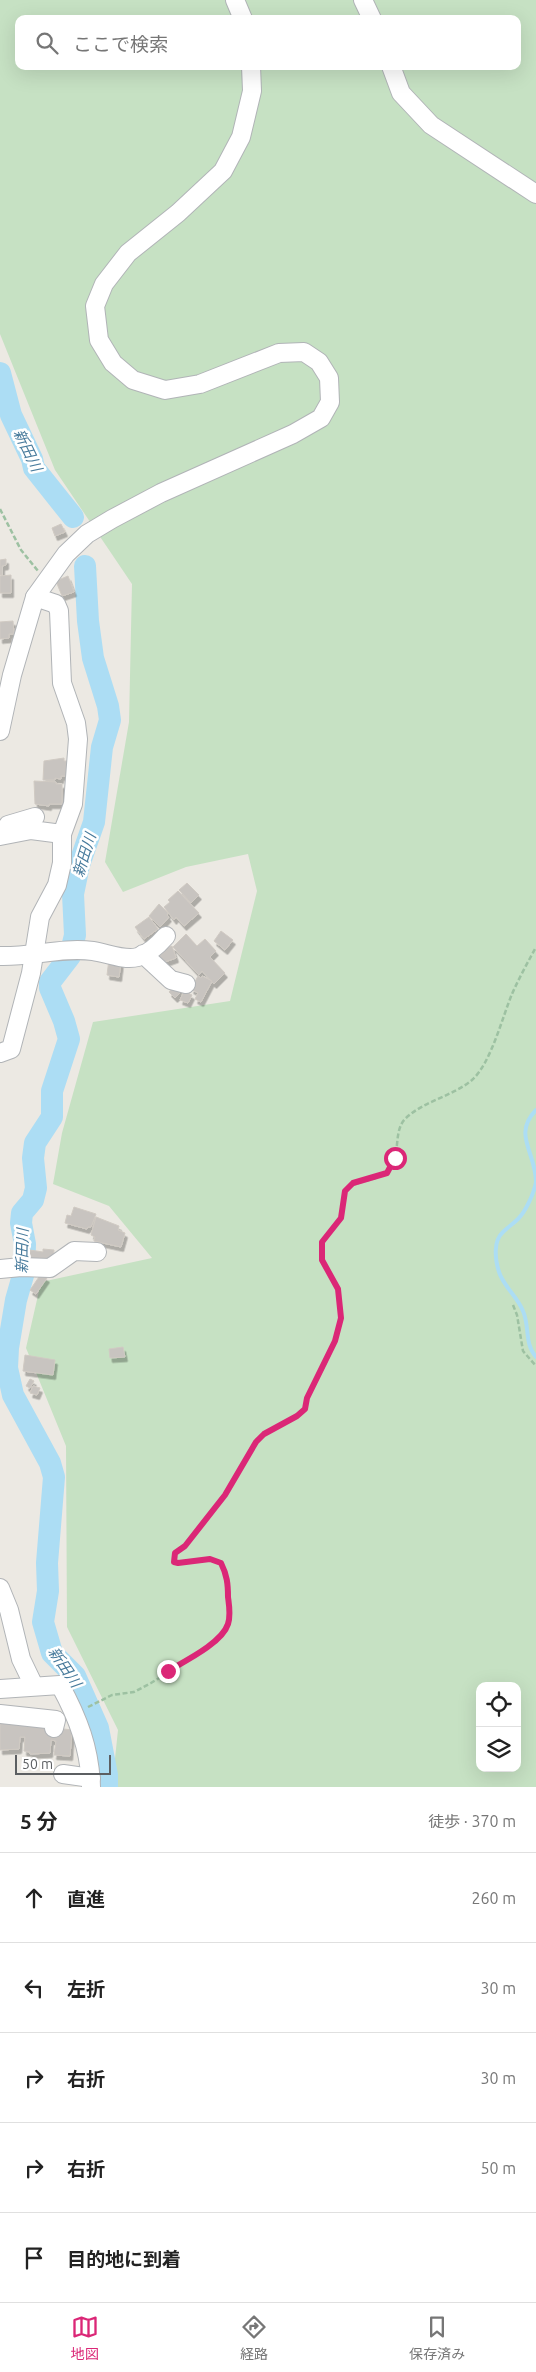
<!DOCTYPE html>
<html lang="ja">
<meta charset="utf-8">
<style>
:root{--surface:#fff;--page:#f2f2f2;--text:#222;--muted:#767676;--line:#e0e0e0;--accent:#db2777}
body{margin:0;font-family:Ubuntu,"Noto Sans JP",sans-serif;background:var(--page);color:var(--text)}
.controls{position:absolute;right:15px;bottom:15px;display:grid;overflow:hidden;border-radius:10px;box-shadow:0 5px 20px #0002}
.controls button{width:45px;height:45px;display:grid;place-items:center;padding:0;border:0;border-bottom:1px solid var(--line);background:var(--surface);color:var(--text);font:25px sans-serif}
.scale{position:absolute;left:15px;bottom:12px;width:96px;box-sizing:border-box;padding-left:5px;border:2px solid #5c5f62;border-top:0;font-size:14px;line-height:18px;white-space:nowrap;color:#5c5f62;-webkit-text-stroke:4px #fff;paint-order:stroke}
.stop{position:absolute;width:15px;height:15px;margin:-11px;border:4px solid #db2777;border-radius:50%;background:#fff}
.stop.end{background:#db2777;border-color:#fff;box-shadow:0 1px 5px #0008}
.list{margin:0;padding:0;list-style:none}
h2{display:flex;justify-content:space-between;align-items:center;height:65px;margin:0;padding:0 20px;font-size:21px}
h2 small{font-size:16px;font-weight:400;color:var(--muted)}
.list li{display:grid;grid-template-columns:32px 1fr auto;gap:15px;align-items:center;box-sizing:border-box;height:90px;padding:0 20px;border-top:1px solid var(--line)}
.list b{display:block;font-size:19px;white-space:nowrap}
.list em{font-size:16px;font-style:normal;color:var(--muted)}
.icon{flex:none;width:28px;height:28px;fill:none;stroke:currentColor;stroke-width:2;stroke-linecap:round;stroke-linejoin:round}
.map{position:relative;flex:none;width:536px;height:1787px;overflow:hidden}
.search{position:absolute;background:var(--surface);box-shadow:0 5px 20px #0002;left:15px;right:15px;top:15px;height:55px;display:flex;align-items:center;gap:12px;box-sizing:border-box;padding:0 18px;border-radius:10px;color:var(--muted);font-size:19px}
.sheet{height:515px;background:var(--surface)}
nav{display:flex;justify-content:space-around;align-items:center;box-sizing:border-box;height:70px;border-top:1px solid var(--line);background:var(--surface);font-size:14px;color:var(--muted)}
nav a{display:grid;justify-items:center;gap:2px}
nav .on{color:var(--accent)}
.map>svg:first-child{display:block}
.green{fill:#c6e1c3;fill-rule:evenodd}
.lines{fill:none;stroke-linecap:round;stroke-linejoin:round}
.stream{stroke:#acddf4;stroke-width:4}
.river{stroke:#acddf4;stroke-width:22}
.building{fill:#c8c4c0;stroke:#d0cac3;filter:url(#shadow)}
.minor-casing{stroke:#b1b4b7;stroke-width:20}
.path{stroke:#9dc1a2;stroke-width:2.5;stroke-dasharray:5 2.5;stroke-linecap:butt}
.minor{stroke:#fff;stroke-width:18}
.route{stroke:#db2777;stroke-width:6}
.labels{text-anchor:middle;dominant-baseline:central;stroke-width:5;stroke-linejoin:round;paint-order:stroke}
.water-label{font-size:15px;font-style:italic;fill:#487b9c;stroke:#fff}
</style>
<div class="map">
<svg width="536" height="1787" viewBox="0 0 536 1787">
<defs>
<filter id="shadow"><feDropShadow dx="2.5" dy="4.5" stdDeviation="0" flood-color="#0004"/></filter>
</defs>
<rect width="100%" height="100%" fill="#ece9e3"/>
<path class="green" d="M0,0h536v1787h-424l6,-57 -51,-103 -1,-181 -40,-98 15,-66 111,-24 -43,-52 -56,-22 9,-51 31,-111 137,-21 27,-110 -9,-37 -62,13 -63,25 -18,-30 24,-140 3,-138 -77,-114 -55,-136zM19,19h498v47h-498zM480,1686h37v82h-37z"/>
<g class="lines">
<path class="stream" d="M536,1110c-24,25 0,42 0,72 -2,11 -10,29 -18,37 -5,5 -10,8 -15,13 -10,9 -8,27 -4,40 5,15 18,24 24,39 7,16 1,32 13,46"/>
<g class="river">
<polyline points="0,373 11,415 32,459 34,468 73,517"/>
<polyline points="85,566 88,621 93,658 108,706 110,720 102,747 94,822 79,865 73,894 75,935 70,956 50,982 50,988 64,1021 69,1039 52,1091 52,1117 35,1143 33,1158 36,1188 33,1200 22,1213 21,1223 25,1244 24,1272 16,1300 8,1348 7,1368 13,1395 50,1463 54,1477 47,1563 48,1591 43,1622 52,1653 75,1676 98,1728 107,1775 107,1787"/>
</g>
</g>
<g class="building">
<polygon points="61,524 65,532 55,536 52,528"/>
<polygon points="6,559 6,565 2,566 2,575 0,575 0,560"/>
<polygon points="11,575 11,593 0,593 0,576"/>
<polygon points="68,576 74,592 62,596 56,581"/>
<polygon points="13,621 14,634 9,634 9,638 0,639 0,622"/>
<polygon points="64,758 64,761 71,761 70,776 61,776 61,779 55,778 55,780 43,780 44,761"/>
<polygon points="34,781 56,782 56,784 62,784 62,804 49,804 49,806 35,804"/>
<polygon points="187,883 199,895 191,903 179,890"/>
<polygon points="178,891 199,913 184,926 176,917 174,920 164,907 170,902 168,900"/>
<polygon points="159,904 168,913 167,915 169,917 160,927 149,916"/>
<polygon points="149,917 158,929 144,939 135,927"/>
<polygon points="221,931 233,940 225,950 214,941"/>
<polygon points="186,934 197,946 205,939 216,951 210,957 225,973 214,984 202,971 199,975 173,947"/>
<polygon points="172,946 176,958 159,964 155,952"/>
<polygon points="109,959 121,961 119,977 107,975"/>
<polygon points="198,976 201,978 202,976 212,981 201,1002 195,999 198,993 191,989"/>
<polygon points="175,985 182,991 175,998 169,992"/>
<polygon points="184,991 192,995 188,1003 180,1000"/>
<polygon points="74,1207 96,1214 91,1227 88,1227 87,1229 65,1223 67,1215 71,1216"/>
<polygon points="96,1217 119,1226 118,1230 125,1233 121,1247 94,1241 95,1237 91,1235"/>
<polygon points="43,1249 54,1250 53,1263 29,1263 30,1250 43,1252"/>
<polygon points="41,1274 47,1278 36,1294 30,1290"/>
<polygon points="123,1347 125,1357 110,1358 109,1349"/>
<polygon points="25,1355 55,1360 53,1375 23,1371"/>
<polygon points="30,1379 34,1381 30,1388 26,1386"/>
<polygon points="33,1386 40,1388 37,1395 30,1393"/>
<polygon points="0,1721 72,1730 70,1756 54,1755 56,1741 51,1740 50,1753 30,1754 30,1752 24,1751 25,1737 20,1737 19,1749 0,1750"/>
</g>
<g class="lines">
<g class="minor-casing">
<g id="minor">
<polyline points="235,0 243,19"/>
<polyline points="363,0 372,19"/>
<polyline points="391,66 401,93 431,125 536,194"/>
<polyline points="0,731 12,675 35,597 66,554 87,534 112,519 161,493 293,434 321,418 330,402 329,378 319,362 304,352 279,353 200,384 165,390 133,380 113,363 99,340 95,306 104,284 128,253 178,213 223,171 241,137 252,91 251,66"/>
<polyline points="8,825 35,817"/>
<polyline points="0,836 31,830 62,834"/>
<polyline points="143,954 171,980 186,984"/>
<path d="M0,956c31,1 62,-9 93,-5 14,2 31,10 45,6 10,-3 21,-13 28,-21"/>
<polyline points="0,1053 11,1049 31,973 40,917 57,885 62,863 62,834 73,804 78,739 76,723 62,683 59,611 56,604 35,597"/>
<polyline points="0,1269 21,1267 50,1268 74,1251 97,1252"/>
<polyline points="0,1588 9,1610 21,1659 34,1686"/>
<path d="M0,1689l60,-4c18,33 30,64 31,102"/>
<polyline points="0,1714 56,1720 54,1728"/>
<polyline points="63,1774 91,1778"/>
</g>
</g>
<g class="path">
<polyline points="0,509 21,550 38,571"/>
<polyline points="513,1305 517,1315 523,1351 536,1366"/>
<path d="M88,1707l24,-12 22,-3 17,-9 53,-33 19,-17 5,-9 2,-11 -3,-36 -6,-14 -11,-4 -32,4 -4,-1 1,-9 10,-7 40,-51 31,-53 8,-8 33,-18 8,-7 2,-11c27,-48 51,-88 15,-138 -3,-28 9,-23 18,-42 5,-8 3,-18 5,-27 11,-12 32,-9 43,-20 14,-14 4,-40 18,-53 18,-17 47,-22 66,-38 19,-17 30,-62 40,-86 7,-16 16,-32 24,-47"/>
</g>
<use href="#minor" class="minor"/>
</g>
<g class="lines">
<path class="route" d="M168,1671c17,-10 54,-28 60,-47 3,-9 1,-19 0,-27 0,-13 -1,-22 -7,-34l-11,-4 -32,4 -4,-1 1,-9 10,-7 40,-51 31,-53 8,-8 33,-18 8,-7 2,-11 28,-57 6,-23 -3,-29 -16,-29v-18l19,-24 4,-27 8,-8 34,-10 8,-15"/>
</g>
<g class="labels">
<g class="water-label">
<text transform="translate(28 450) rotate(64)">新田川</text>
<text transform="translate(84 855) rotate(-73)">新田川</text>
<text transform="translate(22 1251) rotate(-89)">新田川</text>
<text transform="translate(65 1667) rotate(56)">新田川</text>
</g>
</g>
</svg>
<div class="controls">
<button><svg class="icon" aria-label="locate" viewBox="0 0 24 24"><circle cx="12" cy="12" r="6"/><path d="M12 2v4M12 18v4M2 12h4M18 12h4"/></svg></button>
<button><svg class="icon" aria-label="layers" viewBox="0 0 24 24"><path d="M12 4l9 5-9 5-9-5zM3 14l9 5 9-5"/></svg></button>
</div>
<div class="scale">50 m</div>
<div class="stop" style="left:395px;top:1158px"></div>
<div class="stop end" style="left:168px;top:1671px"></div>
<div class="search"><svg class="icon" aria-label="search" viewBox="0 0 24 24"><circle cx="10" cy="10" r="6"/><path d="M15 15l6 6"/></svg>ここで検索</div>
</div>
<section class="sheet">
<h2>5 分<small>徒歩 · 370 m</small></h2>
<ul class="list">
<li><svg class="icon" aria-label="ahead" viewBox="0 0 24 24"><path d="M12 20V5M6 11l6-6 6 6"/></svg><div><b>直進</b></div><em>260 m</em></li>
<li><svg class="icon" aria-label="left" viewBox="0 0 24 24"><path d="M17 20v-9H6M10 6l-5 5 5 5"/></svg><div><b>左折</b></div><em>30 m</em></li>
<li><svg class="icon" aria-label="right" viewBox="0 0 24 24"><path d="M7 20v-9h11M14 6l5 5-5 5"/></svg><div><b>右折</b></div><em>30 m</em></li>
<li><svg class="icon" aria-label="right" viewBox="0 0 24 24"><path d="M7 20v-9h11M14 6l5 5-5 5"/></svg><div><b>右折</b></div><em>50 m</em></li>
<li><svg class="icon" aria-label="arrive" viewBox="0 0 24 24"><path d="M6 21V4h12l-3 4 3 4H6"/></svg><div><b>目的地に到着</b></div></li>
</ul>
</section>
<nav>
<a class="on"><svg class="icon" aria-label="map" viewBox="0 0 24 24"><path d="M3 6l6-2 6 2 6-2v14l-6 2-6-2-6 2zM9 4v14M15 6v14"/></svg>地図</a>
<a><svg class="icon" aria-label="directions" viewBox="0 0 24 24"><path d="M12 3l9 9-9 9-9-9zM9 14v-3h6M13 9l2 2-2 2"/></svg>経路</a>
<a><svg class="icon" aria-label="saved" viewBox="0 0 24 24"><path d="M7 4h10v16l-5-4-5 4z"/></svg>保存済み</a>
</nav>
